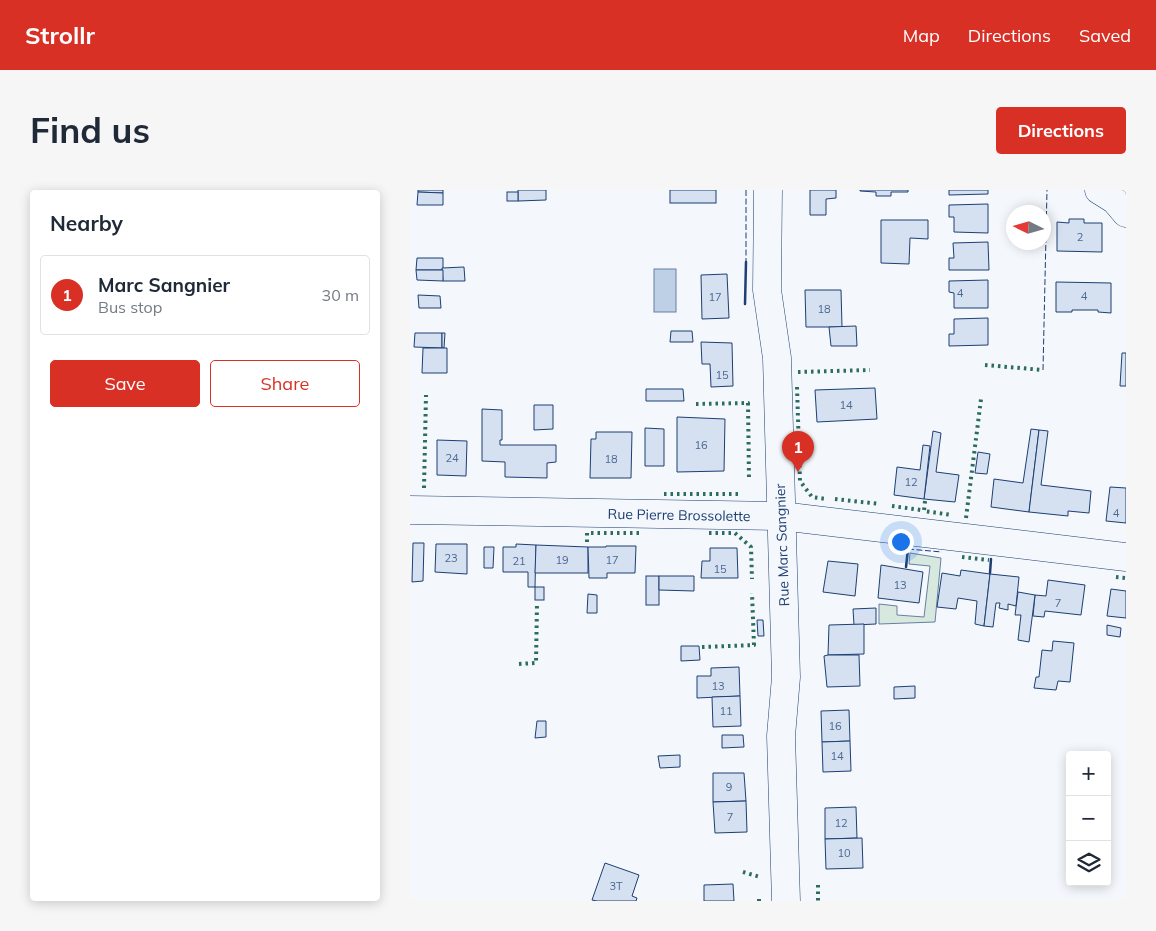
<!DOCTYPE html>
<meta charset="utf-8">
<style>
:root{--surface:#fff;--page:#f6f6f7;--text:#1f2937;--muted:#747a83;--line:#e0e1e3;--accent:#d93025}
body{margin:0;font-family:Mulish,sans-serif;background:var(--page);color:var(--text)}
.controls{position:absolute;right:15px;bottom:15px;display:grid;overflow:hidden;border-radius:5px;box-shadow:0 2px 12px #0003}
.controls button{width:45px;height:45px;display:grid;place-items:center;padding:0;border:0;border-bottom:1px solid var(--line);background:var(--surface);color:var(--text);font:25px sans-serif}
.compass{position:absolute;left:596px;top:15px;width:45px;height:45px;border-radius:50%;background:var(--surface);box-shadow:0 2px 12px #0003;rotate:275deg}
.you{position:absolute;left:490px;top:351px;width:18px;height:18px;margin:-12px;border:4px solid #fff;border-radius:50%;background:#1a73e8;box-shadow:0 0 0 8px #1a73e833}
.badge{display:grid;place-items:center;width:32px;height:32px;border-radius:50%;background:var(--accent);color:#fff;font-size:16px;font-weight:700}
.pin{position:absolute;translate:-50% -41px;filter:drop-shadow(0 1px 2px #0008)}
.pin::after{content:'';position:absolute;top:26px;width:18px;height:15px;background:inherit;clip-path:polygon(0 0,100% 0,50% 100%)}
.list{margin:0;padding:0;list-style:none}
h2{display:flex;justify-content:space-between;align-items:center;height:65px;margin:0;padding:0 20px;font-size:21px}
h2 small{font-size:16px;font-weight:400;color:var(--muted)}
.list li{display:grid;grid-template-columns:32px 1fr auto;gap:15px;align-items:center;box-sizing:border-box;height:80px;margin:0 10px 10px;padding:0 10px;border:1px solid var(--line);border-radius:5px}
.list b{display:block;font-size:19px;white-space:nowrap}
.list p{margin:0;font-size:16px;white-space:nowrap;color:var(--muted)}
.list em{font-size:16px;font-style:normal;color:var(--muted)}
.actions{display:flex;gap:10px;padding:15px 20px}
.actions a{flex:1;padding:11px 0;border:1px solid var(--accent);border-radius:5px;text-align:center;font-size:18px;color:var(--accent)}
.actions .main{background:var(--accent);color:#fff}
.icon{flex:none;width:28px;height:28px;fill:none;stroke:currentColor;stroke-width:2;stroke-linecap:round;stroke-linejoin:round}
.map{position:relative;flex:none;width:716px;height:711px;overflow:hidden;border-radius:5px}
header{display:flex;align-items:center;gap:30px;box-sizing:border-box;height:70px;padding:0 25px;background:var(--accent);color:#fff}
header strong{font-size:24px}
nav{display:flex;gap:28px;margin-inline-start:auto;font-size:18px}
.intro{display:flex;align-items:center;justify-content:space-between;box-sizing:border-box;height:120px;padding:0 30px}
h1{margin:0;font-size:35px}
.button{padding:12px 22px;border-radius:5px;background:var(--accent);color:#fff;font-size:18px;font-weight:700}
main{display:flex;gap:30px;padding:0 30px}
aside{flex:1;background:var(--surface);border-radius:5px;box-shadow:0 2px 12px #0003}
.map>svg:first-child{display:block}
.green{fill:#d7e8df;stroke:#687fa3}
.water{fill:#bed0e5;stroke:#687fa3}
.building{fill:#d5e0f0;stroke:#1d3f73}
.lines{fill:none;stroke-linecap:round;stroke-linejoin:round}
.minor-casing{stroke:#1d3f73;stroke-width:29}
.minor{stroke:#f4f7fb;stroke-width:28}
.hedge{stroke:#2c6c60;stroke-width:4;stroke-dasharray:2.5 4;stroke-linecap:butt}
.fence{stroke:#1d3f73;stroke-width:1;stroke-dasharray:6 2.5;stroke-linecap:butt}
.wall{stroke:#1d3f73;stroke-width:2.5}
.labels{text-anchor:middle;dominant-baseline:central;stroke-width:4;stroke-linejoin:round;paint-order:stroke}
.number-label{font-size:11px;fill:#4b6792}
.street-label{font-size:14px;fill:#1d3f73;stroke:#f4f7fb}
</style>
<header>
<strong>Strollr</strong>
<nav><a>Map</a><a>Directions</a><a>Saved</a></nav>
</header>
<div class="intro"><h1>Find us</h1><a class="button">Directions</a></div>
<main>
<aside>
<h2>Nearby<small></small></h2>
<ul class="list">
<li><span class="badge">1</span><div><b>Marc Sangnier</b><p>Bus stop</p></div><em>30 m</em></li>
</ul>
<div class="actions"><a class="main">Save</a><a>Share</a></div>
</aside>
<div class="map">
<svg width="716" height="711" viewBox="0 0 716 711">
<rect width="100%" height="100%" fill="#f4f7fb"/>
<polygon class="green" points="500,363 531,368 525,432 469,434 469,414 487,416 487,425 514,427 520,376 499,374"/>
<rect class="water" x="244" y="79" width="22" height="43"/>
<g class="building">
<polygon points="8,0 33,0 33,3 8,2"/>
<polygon points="108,0 136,0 136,10 108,11"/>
<rect x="260" y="0" width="46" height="13"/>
<polygon points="400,0 426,0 426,8 416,9 416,25 400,25"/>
<polygon points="450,0 498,0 498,2 481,2 481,6 466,6 466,2 450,1"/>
<polygon points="539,0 578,0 578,4 539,5"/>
<polygon points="8,2 33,3 33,15 7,15"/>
<rect x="97" y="2" width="11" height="9"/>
<polygon points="578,14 578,43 544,42 544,27 539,27 539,15"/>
<polygon points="659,29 674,29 674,33 692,33 692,62 647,61 647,32 659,33"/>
<polygon points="471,30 518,30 518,49 500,48 499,74 471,73"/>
<polygon points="578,52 579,80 539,80 539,68 544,68 543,53"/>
<polygon points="7,68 33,68 33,80 6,80"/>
<polygon points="54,77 55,91 33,91 32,78"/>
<polygon points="6,80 33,80 33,91 7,90"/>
<polygon points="317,84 319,128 292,129 291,85"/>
<polygon points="578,90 578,118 544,118 544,103 539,102 539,91"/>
<polygon points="646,92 701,93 701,123 688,122 688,120 662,120 662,122 646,122"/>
<polygon points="395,100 431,100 432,137 396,137"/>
<polygon points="8,105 30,106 31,118 9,118"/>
<polygon points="578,128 578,155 539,156 539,144 544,144 544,129"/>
<polygon points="446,136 447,156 421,156 419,137"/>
<polygon points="261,141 282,141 283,152 260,152"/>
<polygon points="5,143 32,143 32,158 4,157"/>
<polygon points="32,143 35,143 34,158 32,158"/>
<polygon points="291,152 322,153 323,196 301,197 300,174 292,174"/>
<polygon points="13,158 37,158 37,183 12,183"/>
<polygon points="712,163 716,163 716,196 710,196"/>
<polygon points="465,198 467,229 407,232 405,200"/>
<polygon points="236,199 273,199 274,211 236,211"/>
<polygon points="124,215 143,215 143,239 124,240"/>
<polygon points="72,219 92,220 92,250 90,250 90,255 146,255 146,272 137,273 137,288 95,287 95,272 72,271"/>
<polygon points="267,227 315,229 314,281 267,282"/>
<polygon points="235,238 254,239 254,276 235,276"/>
<polygon points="621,239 629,240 619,322 581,317 584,289 613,293"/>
<polygon points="629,240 638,241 631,295 681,301 679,323 658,321 658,326 619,322"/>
<polygon points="523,241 531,243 526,282 549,285 545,312 514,309"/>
<polygon points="186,242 222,242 221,288 180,288 181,249 186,249"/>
<polygon points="27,250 57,251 56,286 27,285"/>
<polygon points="513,255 520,256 514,309 484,305 487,277 510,280"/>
<polygon points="568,262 580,264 577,284 565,283"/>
<polygon points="700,297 716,298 716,333 696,331"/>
<polygon points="3,353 14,353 13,391 2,392"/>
<polygon points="26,354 57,354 57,384 25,382"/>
<polygon points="106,354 126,355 125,397 118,397 118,382 93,382 93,357 106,357"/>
<polygon points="126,355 178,357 178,383 125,383"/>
<polygon points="196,356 226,356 225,383 197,383 197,388 179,388 178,357 196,357"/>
<polygon points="74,357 84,357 83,378 74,378"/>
<polygon points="300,358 327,358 328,388 291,388 292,371 300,371"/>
<polygon points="418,371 448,374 445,406 413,402"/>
<polygon points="471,375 513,382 509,413 468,408"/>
<polygon points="551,380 580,384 574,436 565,434 567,411 548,408 546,419 527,417 532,383 550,386"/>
<polygon points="580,384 609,387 606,416 598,414 598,420 589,418 590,413 586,413 583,437 574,436"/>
<rect x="236" y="386" width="13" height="29"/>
<polygon points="249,386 284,386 284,401 249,400"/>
<polygon points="638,390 675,395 671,425 635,421 634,427 623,426 625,405 636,406"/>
<rect x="125" y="397" width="9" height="13"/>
<polygon points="701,399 716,401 716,428 697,426"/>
<polygon points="608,402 625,405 619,452 608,450 611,425 605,425"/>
<polygon points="178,404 187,405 187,423 177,423"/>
<polygon points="466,418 466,434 444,435 443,419"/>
<polygon points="347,430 353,430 354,446 348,446"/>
<polygon points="454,434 454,464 418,465 419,435"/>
<polygon points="697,435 711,438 710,447 697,445"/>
<polygon points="643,451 664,453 660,492 648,491 646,500 624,498 626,487 629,487 632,460 642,461"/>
<polygon points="271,456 289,456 290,470 271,471"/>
<polygon points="418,465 449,465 450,496 417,497 414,466"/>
<polygon points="329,477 330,506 287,508 287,486 301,486 301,478"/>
<polygon points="505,496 505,508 484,509 484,497"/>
<polygon points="330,506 331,536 303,537 302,507"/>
<polygon points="439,520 440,551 412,552 411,521"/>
<polygon points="127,531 136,531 136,547 125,548"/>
<polygon points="312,545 333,545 334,557 312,558"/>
<polygon points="440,551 441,581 413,582 412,552"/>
<polygon points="270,565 270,577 250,578 248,566"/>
<polygon points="303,583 334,583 336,611 303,612"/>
<polygon points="336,611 337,642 305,643 303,612"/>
<polygon points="446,617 447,648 415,649 415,618"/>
<polygon points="452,648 453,678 416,679 415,649"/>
<polygon points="195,673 229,685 222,706 227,708 226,711 187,711 182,710"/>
<polygon points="323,694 324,711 294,711 294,695"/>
</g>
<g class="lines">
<g class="minor-casing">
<g id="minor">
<polyline points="358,0 357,100 367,168 376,487 371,546 376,711"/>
<polyline points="689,0 705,10 716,23"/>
<polyline points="0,320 371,326 716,367"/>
</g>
</g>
<use href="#minor" class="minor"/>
<g class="hedge">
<polyline points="575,175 633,180"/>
<polyline points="388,182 460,180"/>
<polyline points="387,197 390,291 402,307 416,309"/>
<polyline points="286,214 338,213 339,289"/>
<polyline points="14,298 16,205"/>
<polyline points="254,304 328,304"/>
<polyline points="425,309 470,314"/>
<polyline points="515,311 514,321 542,325"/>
<polyline points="482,316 511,320"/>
<polyline points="556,328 571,209"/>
<polyline points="299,343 325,343 341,357 342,389"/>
<polyline points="177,352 177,343 232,343"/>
<polyline points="552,367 579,370"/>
<polyline points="706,387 716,388"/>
<polyline points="292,457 344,455 342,403"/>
<polyline points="109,474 126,473 127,414"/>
<polyline points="333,682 350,687"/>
<polyline points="408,695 408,711"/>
<polyline points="349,709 349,711"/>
</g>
<g class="fence">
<polyline points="336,0 336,72"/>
<polyline points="633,180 637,0"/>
<polyline points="498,359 532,362"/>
</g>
<g class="wall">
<polyline points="335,114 336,72"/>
<polyline points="496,377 498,359"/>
<polyline points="580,383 581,369"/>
</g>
</g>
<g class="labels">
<g class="number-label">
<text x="670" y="47">2</text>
<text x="550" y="103">4</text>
<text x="674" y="106">4</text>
<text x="305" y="107">17</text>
<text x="414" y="119">18</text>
<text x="312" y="185">15</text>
<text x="436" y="215">14</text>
<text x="291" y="255">16</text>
<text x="42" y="268">24</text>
<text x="201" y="269">18</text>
<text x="501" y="292">12</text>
<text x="706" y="323">4</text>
<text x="41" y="368">23</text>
<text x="152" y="370">19</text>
<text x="202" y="370">17</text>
<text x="109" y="371">21</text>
<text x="310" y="379">15</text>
<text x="490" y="395">13</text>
<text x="648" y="413">7</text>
<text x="308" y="496">13</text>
<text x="316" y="521">11</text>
<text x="425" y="536">16</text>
<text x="427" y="566">14</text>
<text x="319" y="597">9</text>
<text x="320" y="627">7</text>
<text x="431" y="633">12</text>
<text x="434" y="663">10</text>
<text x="206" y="696">3T</text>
</g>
<g class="street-label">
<text transform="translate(269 325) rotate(1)">Rue Pierre Brossolette</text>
<text transform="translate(372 355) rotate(-92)">Rue Marc Sangnier</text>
</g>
</g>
</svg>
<div class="controls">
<button>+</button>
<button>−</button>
<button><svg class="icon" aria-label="layers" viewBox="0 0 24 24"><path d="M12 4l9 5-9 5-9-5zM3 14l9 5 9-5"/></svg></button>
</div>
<svg class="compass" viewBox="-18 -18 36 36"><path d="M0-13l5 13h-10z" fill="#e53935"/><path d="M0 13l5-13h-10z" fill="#747a83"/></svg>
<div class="you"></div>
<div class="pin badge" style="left:388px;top:282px">1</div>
</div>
</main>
